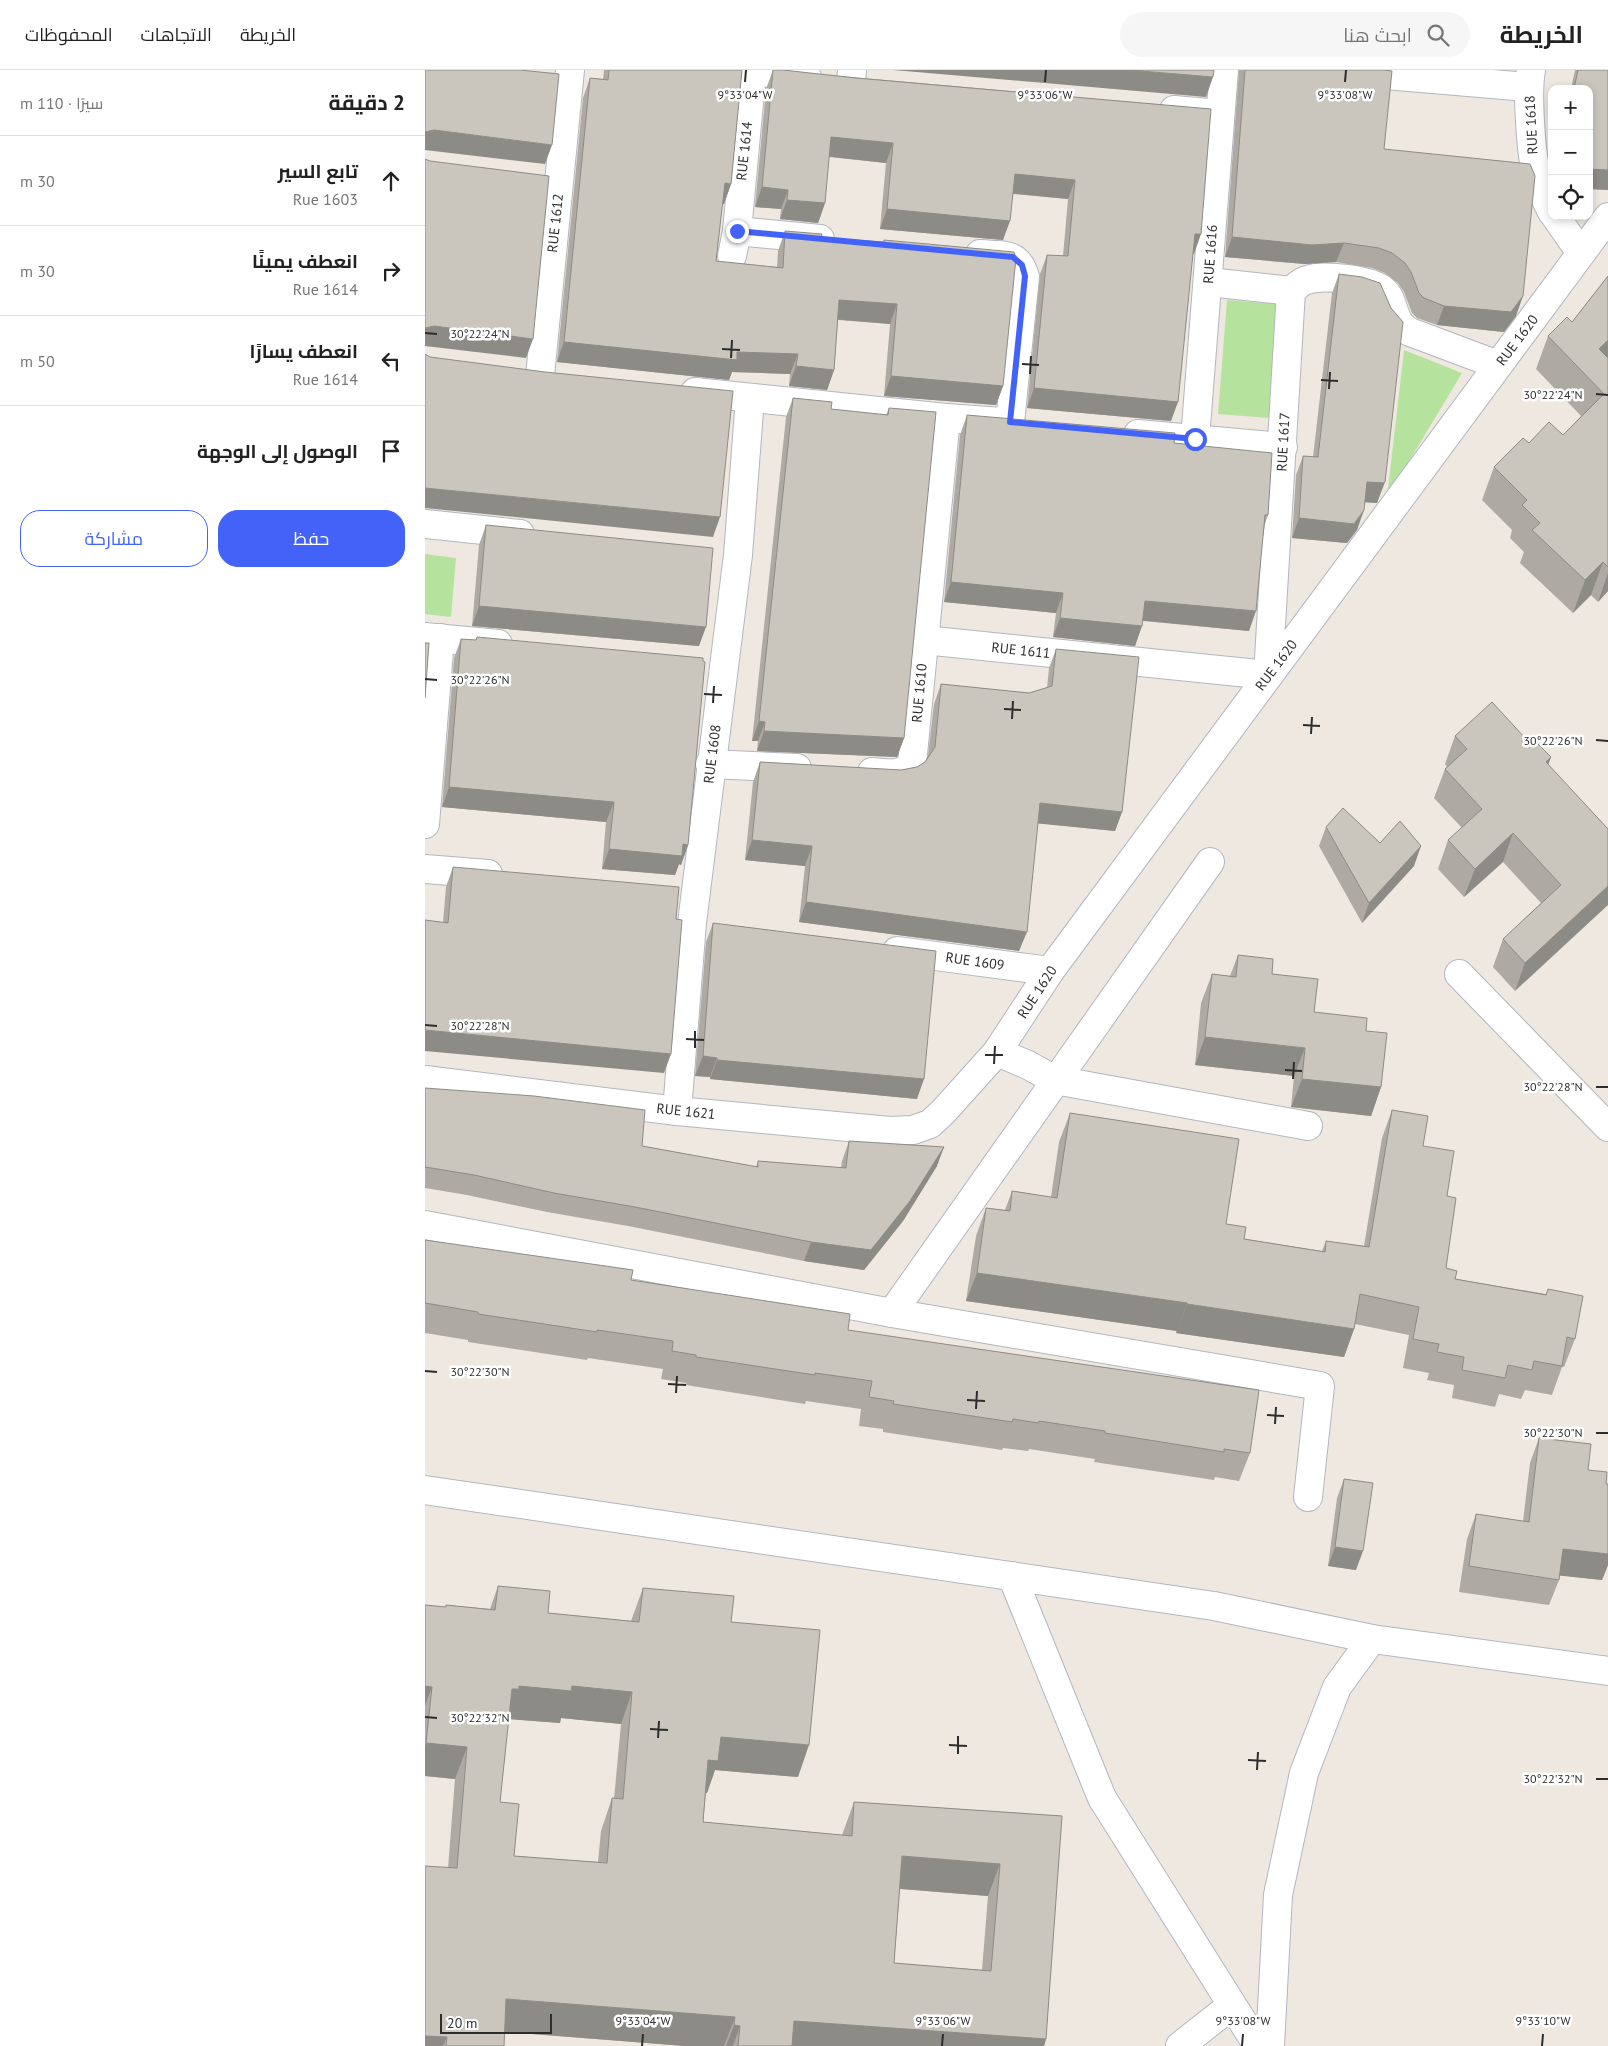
<!DOCTYPE html>
<html lang="ar">
<meta charset="utf-8">
<style>
:root{--surface:#fff;--page:#f6f6f6;--text:#222;--muted:#767676;--line:#e0e0e0;--accent:#4363f8}
body{margin:0;font-family:"PT Sans",Cairo,sans-serif;background:var(--page);color:var(--text);direction:rtl}
.controls{position:absolute;right:15px;top:15px;display:grid;overflow:hidden;border-radius:10px;box-shadow:0 2px 8px #0003}
.controls button{width:45px;height:45px;display:grid;place-items:center;padding:0;border:0;border-bottom:1px solid var(--line);background:var(--surface);color:var(--text);font:25px sans-serif}
.scale{position:absolute;left:15px;bottom:12px;width:112px;box-sizing:border-box;padding-left:5px;border:2px solid #2d2d2d;border-top:0;font-size:14px;line-height:18px;white-space:nowrap;color:#2d2d2d;-webkit-text-stroke:4px #fff;paint-order:stroke}
.stop{position:absolute;width:15px;height:15px;margin:-11px;border:4px solid #4363f8;border-radius:50%;background:#fff}
.stop.end{background:#4363f8;border-color:#fff;box-shadow:0 1px 5px #0008}
.list{margin:0;padding:0;list-style:none}
h2{display:flex;justify-content:space-between;align-items:center;height:65px;margin:0;padding:0 20px;font-size:21px}
h2 small{font-size:16px;font-weight:400;color:var(--muted)}
.list li{display:grid;grid-template-columns:32px 1fr auto;gap:15px;align-items:center;box-sizing:border-box;height:90px;padding:0 20px;border-top:1px solid var(--line)}
.list b{display:block;font-size:19px;white-space:nowrap}
.list p{margin:0;font-size:16px;white-space:nowrap;color:var(--muted)}
.list em{font-size:16px;font-style:normal;color:var(--muted)}
.actions{display:flex;gap:10px;padding:15px 20px}
.actions a{flex:1;padding:11px 0;border:1px solid var(--accent);border-radius:20px;text-align:center;font-size:18px;color:var(--accent)}
.actions .main{background:var(--accent);color:#fff}
.icon{flex:none;width:28px;height:28px;fill:none;stroke:currentColor;stroke-width:2;stroke-linecap:round;stroke-linejoin:round}
.map{position:relative;flex:none;width:1183px;height:1976px;overflow:hidden;direction:ltr}
header{display:flex;align-items:center;gap:30px;box-sizing:border-box;height:70px;padding:0 25px;background:var(--surface);border-bottom:1px solid var(--line)}
header strong{font-size:24px}
nav{display:flex;gap:28px;margin-inline-start:auto;font-size:18px}
.search{width:350px;height:45px;background:var(--page);display:flex;align-items:center;gap:12px;box-sizing:border-box;padding:0 18px;border-radius:28px;color:var(--muted);font-size:19px}
main{display:flex}
aside{flex:1;background:var(--surface)}
.map>svg:first-child{display:block}
.green{fill:#b5e39e}
.lines{fill:none;stroke-linecap:round;stroke-linejoin:round}
.minor-casing{stroke:#b3b6c0;stroke-width:30}
.minor{stroke:#fff;stroke-width:28}
.wall{fill:#aeaaa3;fill-rule:evenodd}
.shaded-wall{fill:#8d8b85}
.building{fill:#cac6be;stroke:#8d8b85;fill-rule:evenodd}
.route{stroke:#4363f8;stroke-width:6}
.ticks{fill:none;stroke:#2d2d2d;stroke-width:2}
.labels{text-anchor:middle;dominant-baseline:central;stroke-width:5;stroke-linejoin:round;paint-order:stroke}
.street-label{font-size:14px;fill:#2d2d2d;stroke:#fff}
.ticks-label{font-size:12px;text-anchor:middle;fill:#2d2d2d;stroke:#fff;stroke-width:5;stroke-linejoin:round;paint-order:stroke}
</style>
<header>
<strong>الخريطة</strong>
<div class="search"><svg class="icon" aria-label="search" viewBox="0 0 24 24"><circle cx="10" cy="10" r="6"/><path d="M15 15l6 6"/></svg>ابحث هنا</div>
<nav><a>الخريطة</a><a>الاتجاهات</a><a>المحفوظات</a></nav>
</header>
<main>
<div class="map">
<svg width="1183" height="1976" viewBox="0 0 1183 1976">
<rect width="100%" height="100%" fill="#eee8e0"/>
<g class="green">
<polygon points="802,230 853,234 844,348 793,344"/>
<polygon points="979,280 1037,303 962,428"/>
<polygon points="0,484 31,488 26,547 0,544"/>
</g>
<g class="lines">
<g class="minor-casing">
<g id="minor">
<polyline points="315,0 382,7"/>
<polyline points="901,0 1103,17"/>
<path d="M1106,0c-3,17 -2,34 -1,51 2,37 4,57 22,91"/>
<polyline points="426,12 427,0"/>
<polyline points="749,40 795,44"/>
<polyline points="1130,146 1156,183"/>
<polyline points="312,161 395,169"/>
<path d="M555,184c22,2 38,-3 45,23l-15,145"/>
<polyline points="307,186 312,161 327,1"/>
<polyline points="784,212 866,221"/>
<path d="M866,221c5,-4 10,-10 16,-11 16,-6 64,0 76,10 11,9 9,25 18,35 2,3 6,5 9,7l88,33"/>
<polyline points="115,306 145,0"/>
<polyline points="270,322 521,348 578,352"/>
<polyline points="713,364 858,377"/>
<polyline points="770,369 799,0"/>
<polyline points="0,454 95,464"/>
<polyline points="0,567 73,574"/>
<polyline points="499,570 843,605"/>
<polyline points="843,605 866,221"/>
<polyline points="285,694 372,698"/>
<path d="M447,702c16,1 29,5 40,-8l34,-346"/>
<polyline points="0,754 15,568"/>
<polyline points="0,799 63,804"/>
<polyline points="472,881 625,901"/>
<polyline points="1034,904 1183,1057"/>
<polyline points="572,982 603,995 630,1010 883,1056"/>
<polyline points="0,1010 252,1041 465,1061 488,1060 505,1054 518,1042 572,982 625,901 1183,147"/>
<polyline points="252,1041 267,853 313,485 325,328"/>
<polyline points="0,1155 467,1243 895,1316 883,1427"/>
<polyline points="467,1243 785,792"/>
<polyline points="0,1420 789,1536 947,1569 1183,1601"/>
<polyline points="587,1506 677,1728 833,1976"/>
<polyline points="755,1976 807,1935"/>
<polyline points="845,1976 853,1825 879,1703 912,1617 947,1569"/>
</g>
</g>
<use href="#minor" class="minor"/>
</g>
<g class="wall">
<polygon points="179,0 317,0 306,114 299,134 297,134 291,191 352,197 353,181 360,161 396,168 458,172 459,170 578,316 571,335 459,326 465,254 413,250 409,300 402,320 364,316 365,304 307,302 304,310 132,292 158,28 165,8 178,9"/>
<polygon points="348,0 786,39 769,184 768,184 746,351 602,338 615,204 622,185 638,186 643,129 588,124 578,170 455,159 461,93 404,87 400,133 393,153 355,149 356,139 330,137 341,19"/>
<polygon points="814,0 958,0 959,79 1091,246 1079,262 1012,255 992,248 987,243 979,222 973,213 960,203 947,198 911,192 880,194 800,187"/>
<polygon points="1150,0 1183,0 1183,120 1164,119 1164,19 1146,19"/>
<polygon points="914,204 953,431 952,433 940,432 932,460 922,473 867,468 871,405 878,386 888,387 907,223"/>
<polygon points="1183,206 1183,521 1173,532 1166,525 1148,543 1095,493 1099,482 1085,468 1087,460 1057,430 1069,397 1104,373 1138,365 1156,346 1111,299 1123,266 1147,252"/>
<polygon points="368,328 406,339 461,345 464,338 479,668 472,687 332,681 333,671 327,671 361,347"/>
<polygon points="542,345 749,373 843,445 840,454 824,561 718,551 710,576 628,567 631,543 519,532 535,365"/>
<polygon points="61,455 274,576 47,556 54,475"/>
<polygon points="52,567 263,775 256,795 254,794 250,805 177,799 181,752 17,737 29,588 36,569 50,570"/>
<polygon points="631,579 697,742 690,761 613,753 594,881 374,852 380,796 320,790 328,712 335,692 476,700 492,697 500,692 503,686 509,634 516,614 604,623 622,618 624,598"/>
<polygon points="1030,666 1101,669 1126,687 1123,695 1183,759 1090,921 1068,897 1078,869 1116,833 1078,792 1039,827 1013,799 1023,770 1037,758 1009,728 1020,699 1022,697 1020,694"/>
<polygon points="901,757 955,773 989,796 937,853 894,776"/>
<polygon points="28,797 239,1003 18,852 21,817"/>
<polygon points="288,853 492,1029 285,1009 285,1007 270,1006 281,872"/>
<polygon points="813,885 847,904 889,942 941,961 956,1017 946,1046 866,1037 869,1006 770,995 776,933 787,904 805,906"/>
<polygon points="0,1018 217,1076 331,1097 333,1091 416,1098 417,1091 424,1071 512,1096 478,1151 439,1200 379,1191 203,1156 122,1142 42,1125 0,1118"/>
<polygon points="967,1040 998,1076 1022,1126 1021,1198 1030,1209 1121,1224 1123,1219 1150,1269 1139,1297 1137,1297 1127,1325 1100,1320 1096,1329 1074,1324 1070,1337 1027,1328 1029,1315 1002,1310 1004,1303 978,1298 984,1265 930,1254 929,1259 919,1287 751,1263 752,1261 541,1231 551,1166 561,1138 580,1140 587,1121 626,1127 634,1072 645,1043 801,1154 819,1169 897,1181 901,1171 939,1176 957,1068"/>
<polygon points="0,1170 206,1210 423,1260 825,1383 814,1411 790,1407 789,1410 669,1392 670,1389 604,1379 603,1381 578,1378 577,1380 458,1362 458,1359 434,1356 436,1339 381,1331 380,1334 261,1315 261,1313 236,1309 238,1299 163,1288 162,1290 43,1272 43,1270 0,1263"/>
<polygon points="1114,1368 1163,1400 1181,1414 1183,1414 1183,1495 1177,1510 1134,1505 1134,1510 1124,1535 1034,1522 1042,1469 1051,1444 1098,1451 1105,1393"/>
<polygon points="919,1409 931,1500 903,1496 912,1428"/>
<path d="M73,1516l50,27 83,8 12,-33 88,34 67,155 -83,-7 -8,23h-1l-3,29 139,13 12,-33 208,14 -16,223 -2,7h-359l-181,-14v14h-79l23,-178 7,-89 -30,-3v-171l20,2 1,-2 44,4zM136,1648l60,6 -7,75 -2,-1 -11,33 -3,31 -84,-6 -14,-54 8,-83 52,4zM475,1819l88,7 -6,74 -88,-7z"/>
</g>
<g class="shaded-wall">
<polygon points="468,0 704,0 788,7 781,27"/>
<polygon points="9,60 127,75 120,94 0,80 0,62"/>
<polygon points="406,67 468,73 461,93 399,86"/>
<polygon points="1164,99 1183,100 1183,120 1164,119"/>
<polygon points="590,104 650,110 643,129 583,123"/>
<polygon points="300,113 306,114 299,134 292,133"/>
<polygon points="337,117 363,120 356,139 330,137"/>
<polygon points="362,130 400,133 393,153 355,149"/>
<polygon points="462,139 585,151 578,170 455,159"/>
<polygon points="770,164 776,164 769,184 763,183"/>
<polygon points="807,167 919,173 911,192 880,194 800,187"/>
<polygon points="1098,226 1091,246 1079,262 1012,255 1019,236"/>
<polygon points="414,230 472,234 465,254 407,249"/>
<polygon points="9,256 108,269 101,288 0,276 0,258"/>
<polygon points="1183,270 1183,291 1174,279"/>
<polygon points="139,272 373,284 365,304 307,302 304,310 132,292"/>
<polygon points="371,296 409,300 402,320 364,316"/>
<polygon points="466,306 578,316 571,335 459,326"/>
<polygon points="609,318 753,332 746,351 602,338"/>
<polygon points="942,412 960,412 952,433 935,432"/>
<polygon points="0,418 295,447 288,467 0,438"/>
<polygon points="939,440 932,460 922,473 867,468 874,448"/>
<polygon points="1178,492 1166,525 1148,543 1160,510"/>
<polygon points="1183,503 1183,521 1173,532"/>
<polygon points="526,512 638,523 631,543 519,532"/>
<polygon points="720,531 831,541 824,561 712,550"/>
<polygon points="54,536 281,557 274,576 47,556"/>
<polygon points="635,548 717,556 710,576 628,567"/>
<polygon points="334,651 340,652 333,671 327,671"/>
<polygon points="339,661 479,668 472,687 332,681"/>
<polygon points="1126,687 1115,716 1121,692"/>
<polygon points="24,717 189,732 181,752 17,737"/>
<polygon points="615,733 697,742 690,761 608,753"/>
<polygon points="1088,763 1078,792 1039,827 1050,799"/>
<polygon points="327,770 387,776 380,796 320,790"/>
<polygon points="258,774 263,775 256,795 254,794 250,805 177,799 184,779"/>
<polygon points="996,776 989,796 937,853 944,833"/>
<polygon points="1183,816 1183,835 1090,921 1100,893"/>
<polygon points="381,832 602,862 594,881 374,852"/>
<polygon points="0,960 246,984 239,1003 0,981"/>
<polygon points="780,967 880,978 869,1006 770,995"/>
<polygon points="278,986 292,988 285,1007 270,1006"/>
<polygon points="292,990 499,1009 492,1029 285,1009"/>
<polygon points="877,1009 956,1017 946,1046 866,1037"/>
<polygon points="519,1077 512,1096 478,1151 439,1200 379,1191 386,1172"/>
<polygon points="552,1203 762,1233 752,1261 541,1231"/>
<polygon points="762,1234 929,1259 919,1287 751,1263"/>
<polygon points="910,1477 938,1481 931,1500 903,1496"/>
<polygon points="1138,1479 1183,1484 1183,1495 1177,1510 1129,1505"/>
<polygon points="0,1616 7,1617 0,1636"/>
<polygon points="94,1616 147,1616 207,1622 196,1654 136,1648 135,1653 83,1649 87,1619"/>
<polygon points="296,1667 384,1675 373,1707 290,1700 282,1723 272,1722 283,1690"/>
<polygon points="1,1673 42,1677 30,1709 0,1706 0,1676"/>
<polygon points="477,1786 575,1794 563,1826 466,1818"/>
<polygon points="81,1929 310,1947 299,1976 260,1976 69,1961"/>
<polygon points="369,1951 621,1969 619,1976 360,1976"/>
<polygon points="309,1955 315,1956 308,1976 301,1976"/>
<polygon points="0,1966 22,1967 18,1976 0,1976"/>
</g>
<g class="building">
<polygon points="0,0 95,0 134,4 127,75 9,60 0,62"/>
<polygon points="184,0 317,0 306,114 300,113 291,191 358,198 360,161 397,164 396,168 459,172 459,170 589,182 591,188 578,316 466,306 472,234 414,230 409,300 371,296 373,284 312,282 312,290 139,272 165,8 183,10"/>
<polygon points="348,0 358,0 431,8 786,39 776,164 770,164 753,332 609,318 622,185 643,186 650,110 590,104 585,151 462,139 468,73 406,67 400,133 362,130 363,120 337,117"/>
<polygon points="704,0 789,0 788,7"/>
<polygon points="820,0 958,0 967,1 959,79 1105,94 1110,106 1098,226 1086,242 1019,236 999,228 994,223 986,202 980,193 967,183 954,178 919,173 887,175 807,167"/>
<polygon points="1153,0 1183,0 1183,100 1164,99 1164,19 1149,19"/>
<polygon points="0,89 5,91 124,106 108,269 9,256 0,258"/>
<polygon points="914,204 937,207 955,213 966,238 978,252 960,412 959,413 942,412 939,440 929,454 874,448 878,386 893,387"/>
<polygon points="1183,206 1183,270 1174,279 1183,288 1183,497 1178,492 1160,510 1107,460 1115,453 1097,435 1102,430 1069,397 1098,368 1104,373 1124,352 1138,365 1179,324 1123,266 1142,247 1147,252"/>
<polygon points="0,284 5,287 120,302 308,321 295,447 0,418"/>
<polygon points="368,328 407,332 406,339 463,345 464,338 511,342 479,668 339,661 340,652 334,651"/>
<polygon points="542,345 750,363 749,373 847,383 843,445 840,445 831,541 720,531 717,556 635,548 638,523 526,512"/>
<polygon points="61,455 288,478 281,557 54,536"/>
<polygon points="52,567 278,588 278,591 280,592 263,775 258,774 257,786 184,779 189,732 24,717 36,569 51,570"/>
<polygon points="0,573 4,573 0,628"/>
<polygon points="631,579 714,587 697,742 615,733 602,862 381,832 387,776 327,770 335,692 476,700 492,697 500,692 510,677 516,614 604,623 627,616"/>
<polygon points="1067,632 1101,669 1105,666 1126,687 1121,692 1183,759 1183,816 1100,893 1078,869 1136,815 1088,763 1050,799 1023,770 1057,739 1020,699 1042,679 1030,666"/>
<polygon points="918,738 955,773 975,751 996,776 944,833 901,757"/>
<polygon points="28,797 254,817 251,849 257,850 246,984 0,960 0,850 23,853"/>
<polygon points="288,853 511,881 499,1009 292,990 292,988 278,986"/>
<polygon points="813,885 848,889 847,904 893,909 889,942 942,948 941,961 962,963 956,1017 877,1009 880,978 780,967 787,904 811,907"/>
<polygon points="0,1018 109,1026 220,1040 217,1076 333,1097 333,1091 421,1098 424,1071 519,1077 485,1131 446,1180 386,1172 210,1137 129,1123 49,1105 0,1097"/>
<polygon points="967,1040 1003,1046 998,1076 1029,1081 1022,1126 1031,1128 1021,1198 1032,1201 1030,1209 1121,1225 1123,1219 1158,1226 1150,1269 1142,1267 1137,1296 1109,1291 1107,1300 1083,1295 1080,1308 1037,1300 1039,1287 1012,1282 1014,1274 988,1269 994,1237 935,1224 929,1259 762,1234 762,1233 552,1203 561,1138 585,1141 587,1121 632,1128 645,1043 814,1069 801,1154 821,1157 819,1169 900,1182 901,1171 944,1177"/>
<polygon points="0,1170 208,1200 206,1210 425,1244 423,1260 834,1320 825,1383 799,1379 799,1382 680,1363 680,1361 614,1351 613,1353 588,1349 587,1352 468,1334 469,1331 444,1327 447,1311 390,1303 390,1305 271,1287 271,1285 247,1281 248,1271 172,1260 172,1262 53,1244 53,1242 0,1233"/>
<polygon points="1114,1368 1166,1374 1163,1400 1182,1402 1181,1414 1183,1414 1183,1484 1138,1479 1134,1510 1044,1496 1051,1444 1104,1452"/>
<polygon points="919,1409 948,1413 938,1481 910,1477"/>
<path d="M73,1516l52,5 -2,22 91,9 4,-34 91,8 -3,26 89,8 -11,115 -88,-8 -3,24 -10,-1 -5,62 149,14 2,-34 208,14 -16,223 -252,-18 -2,25h-54l2,-20 -6,-1 1,-8 -229,-18 -2,47h-58l1,-9 -22,-1v-170l32,2 10,-121 -41,-4 6,-56 -7,-1v-81l21,2v-2l49,5zM94,1616l52,5 1,-5 60,6 -9,107 -11,-1 -5,65 -93,-7 5,-52 -19,-2 12,-113h7zM477,1786l98,8 -9,107 -97,-8z"/>
</g>
<g class="lines">
<polyline class="route" points="312,161 588,187 597,195 600,206 585,352 770,369"/>
</g>
<path class="ticks" d="M320,12l1,-12M620,12l1,-12M920,12l1,-12M0,263l12,1M297,279l18,1M306,288l1,-18M597,294l17,1M605,304l1,-18M896,310l17,1M904,319l1,-17M1171,324l12,1M0,609l12,1M279,624l18,1M288,633l1,-17M579,639l17,1M587,649l1,-18M878,655l17,1M886,664l1,-17M1171,670l12,1M0,955l12,1M261,969l18,1M270,978v-17M560,985h18M569,994l1,-18M860,1000l17,1M868,1009l1,-17M1171,1017h12M0,1301l12,1M243,1314l18,1M251,1323l1,-17M542,1330l18,1M551,1339l1,-18M842,1345l17,1M850,1354l1,-17M1171,1363h12M0,1647l12,1M225,1659l18,1M233,1668l1,-17M524,1675l18,1M533,1684v-18M823,1690l18,1M832,1700l1,-18M1171,1709h12M217,1976l1,-12M517,1976l1,-12M817,1976l1,-12M1117,1976l1,-12"/>
<g class="labels">
<g class="street-label">
<text transform="translate(1106 55) rotate(-93)">RUE 1618</text>
<text transform="translate(319 81) rotate(-84)">RUE 1614</text>
<text transform="translate(130 153) rotate(-84)">RUE 1612</text>
<text transform="translate(785 184) rotate(-86)">RUE 1616</text>
<text transform="translate(1092 270) rotate(-53)">RUE 1620</text>
<text transform="translate(858 372) rotate(-87)">RUE 1617</text>
<text transform="translate(596 580) rotate(6)">RUE 1611</text>
<text transform="translate(851 595) rotate(-53)">RUE 1620</text>
<text transform="translate(494 623) rotate(-85)">RUE 1610</text>
<text transform="translate(287 684) rotate(-83)">RUE 1608</text>
<text transform="translate(550 891) rotate(8)">RUE 1609</text>
<text transform="translate(612 922) rotate(-57)">RUE 1620</text>
<text transform="translate(261 1041) rotate(6)">RUE 1621</text>
</g>
</g>
<g class="ticks-label">
<text x="320" y="29">9°33'04"W</text>
<text x="620" y="29">9°33'06"W</text>
<text x="920" y="29">9°33'08"W</text>
<text x="55" y="268">30°22'24"N</text>
<text x="1128" y="329">30°22'24"N</text>
<text x="55" y="614">30°22'26"N</text>
<text x="1128" y="675">30°22'26"N</text>
<text x="55" y="960">30°22'28"N</text>
<text x="1128" y="1021">30°22'28"N</text>
<text x="55" y="1306">30°22'30"N</text>
<text x="1128" y="1367">30°22'30"N</text>
<text x="55" y="1652">30°22'32"N</text>
<text x="1128" y="1713">30°22'32"N</text>
<text x="218" y="1955">9°33'04"W</text>
<text x="518" y="1955">9°33'06"W</text>
<text x="818" y="1955">9°33'08"W</text>
<text x="1118" y="1955">9°33'10"W</text>
</g>
</svg>
<div class="controls">
<button>+</button>
<button>−</button>
<button><svg class="icon" aria-label="locate" viewBox="0 0 24 24"><circle cx="12" cy="12" r="6"/><path d="M12 2v4M12 18v4M2 12h4M18 12h4"/></svg></button>
</div>
<div class="scale">20 m</div>
<div class="stop" style="left:770px;top:369px"></div>
<div class="stop end" style="left:312px;top:161px"></div>
</div>
<aside>
<h2>2 دقيقة<small>سيرًا · 110 m</small></h2>
<ul class="list">
<li><svg class="icon" aria-label="ahead" viewBox="0 0 24 24"><path d="M12 20V5M6 11l6-6 6 6"/></svg><div><b>تابع السير</b><p>Rue 1603</p></div><em>30 m</em></li>
<li><svg class="icon" aria-label="right" viewBox="0 0 24 24"><path d="M7 20v-9h11M14 6l5 5-5 5"/></svg><div><b>انعطف يمينًا</b><p>Rue 1614</p></div><em>30 m</em></li>
<li><svg class="icon" aria-label="left" viewBox="0 0 24 24"><path d="M17 20v-9H6M10 6l-5 5 5 5"/></svg><div><b>انعطف يسارًا</b><p>Rue 1614</p></div><em>50 m</em></li>
<li><svg class="icon" aria-label="arrive" viewBox="0 0 24 24"><path d="M6 21V4h12l-3 4 3 4H6"/></svg><div><b>الوصول إلى الوجهة</b></div></li>
</ul>
<div class="actions"><a class="main">حفظ</a><a>مشاركة</a></div>
</aside>
</main>
